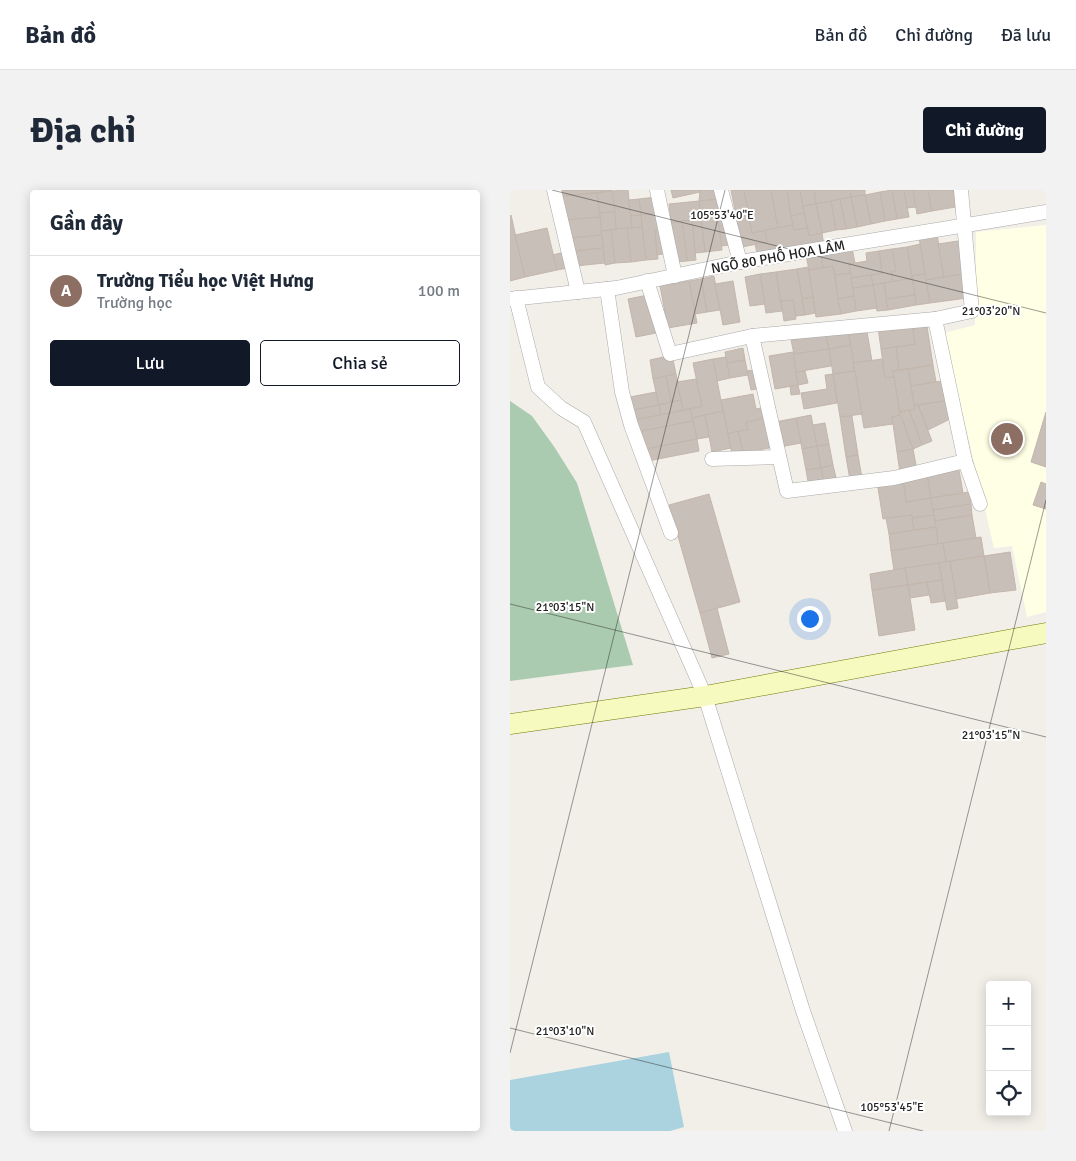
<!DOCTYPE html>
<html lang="vi">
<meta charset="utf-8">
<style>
:root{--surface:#fff;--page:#f2f2f3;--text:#1f2937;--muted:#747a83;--line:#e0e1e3;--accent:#111827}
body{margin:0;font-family:Signika,sans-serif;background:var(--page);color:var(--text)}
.controls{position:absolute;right:15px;bottom:15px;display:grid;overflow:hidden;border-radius:5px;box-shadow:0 2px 12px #0003}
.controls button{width:45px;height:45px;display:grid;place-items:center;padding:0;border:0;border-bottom:1px solid var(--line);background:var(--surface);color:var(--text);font:25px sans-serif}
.you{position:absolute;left:299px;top:428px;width:18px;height:18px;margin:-12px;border:4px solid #fff;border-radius:50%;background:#1a73e8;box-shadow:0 0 0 8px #1a73e833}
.badge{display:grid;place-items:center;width:32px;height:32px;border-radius:50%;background:var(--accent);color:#fff;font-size:16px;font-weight:700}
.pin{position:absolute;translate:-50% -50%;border:2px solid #fff;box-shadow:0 1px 5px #0006}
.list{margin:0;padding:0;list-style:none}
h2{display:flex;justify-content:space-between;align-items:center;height:65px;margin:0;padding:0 20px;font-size:21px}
h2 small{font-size:16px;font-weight:400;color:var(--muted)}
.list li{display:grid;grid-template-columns:32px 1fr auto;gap:15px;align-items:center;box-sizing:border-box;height:70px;padding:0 20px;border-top:1px solid var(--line)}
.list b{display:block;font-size:19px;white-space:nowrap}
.list p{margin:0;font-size:16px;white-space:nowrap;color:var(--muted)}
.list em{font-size:16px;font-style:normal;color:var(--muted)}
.actions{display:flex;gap:10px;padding:15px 20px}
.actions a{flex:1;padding:11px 0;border:1px solid var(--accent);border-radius:5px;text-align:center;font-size:18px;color:var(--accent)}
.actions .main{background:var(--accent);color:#fff}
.icon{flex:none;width:28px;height:28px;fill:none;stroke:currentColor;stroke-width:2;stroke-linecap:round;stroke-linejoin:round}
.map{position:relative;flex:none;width:536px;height:941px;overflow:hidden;border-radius:5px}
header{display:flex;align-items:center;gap:30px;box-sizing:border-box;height:70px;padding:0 25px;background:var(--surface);border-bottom:1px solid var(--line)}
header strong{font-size:24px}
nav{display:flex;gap:28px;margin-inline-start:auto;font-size:18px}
.intro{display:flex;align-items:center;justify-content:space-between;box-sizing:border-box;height:120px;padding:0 30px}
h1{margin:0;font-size:35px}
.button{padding:12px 22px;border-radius:5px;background:var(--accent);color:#fff;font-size:18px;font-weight:700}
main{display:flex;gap:30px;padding:0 30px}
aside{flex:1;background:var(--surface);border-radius:5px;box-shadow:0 2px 12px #0003}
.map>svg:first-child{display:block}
.education{fill:#ffffe5}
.cemetery{fill:#aacbaf}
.water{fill:#aad3df}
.building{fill:#c7bfb8;stroke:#c4b6ab}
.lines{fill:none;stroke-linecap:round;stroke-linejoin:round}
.street-casing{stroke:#a9a9a9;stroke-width:15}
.secondary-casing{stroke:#707d05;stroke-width:21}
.street{stroke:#fff;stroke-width:14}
.secondary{stroke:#f7fabf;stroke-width:20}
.ticks{fill:none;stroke:#222;stroke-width:1;stroke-opacity:0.45}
.labels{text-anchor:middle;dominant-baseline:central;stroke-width:4;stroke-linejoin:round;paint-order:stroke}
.street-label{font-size:14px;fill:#222;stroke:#fff}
.ticks-label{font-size:12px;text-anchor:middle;fill:#222;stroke:#fff;stroke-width:4;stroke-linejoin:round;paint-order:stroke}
</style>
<header>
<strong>Bản đồ</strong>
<nav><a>Bản đồ</a><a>Chỉ đường</a><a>Đã lưu</a></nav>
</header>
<div class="intro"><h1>Địa chỉ</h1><a class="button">Chỉ đường</a></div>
<main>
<aside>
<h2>Gần đây<small></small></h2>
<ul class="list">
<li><span class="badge" style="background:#8d6e63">A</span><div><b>Trường Tiểu học Việt Hưng</b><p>Trường học</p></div><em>100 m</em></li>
</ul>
<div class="actions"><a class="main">Lưu</a><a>Chia sẻ</a></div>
</aside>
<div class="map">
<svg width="536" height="941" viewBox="0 0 536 941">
<rect width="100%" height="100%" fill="#f2efe9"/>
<polygon class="education" points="536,35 536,422 517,427 502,356 484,358 434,143 465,135 466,42"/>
<polygon class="cemetery" points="0,211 22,226 45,258 67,293 123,475 0,491"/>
<polygon class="water" points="159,862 174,937 160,941 0,941 0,890"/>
<g class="building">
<polygon points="52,0 102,0 102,1 53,6"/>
<polygon points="118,0 122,38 106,39 102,1"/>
<polygon points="161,0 190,0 190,2 163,8"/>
<polygon points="190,0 209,0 211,9 189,11"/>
<polygon points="221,0 234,0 242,43 255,40 257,52 232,57"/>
<polygon points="234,0 261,0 268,38 242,43"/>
<polygon points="261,0 277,0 283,35 268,38"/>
<polygon points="277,0 290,0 294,23 281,26"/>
<polygon points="290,0 304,0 306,14 293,16"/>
<polygon points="304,0 340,0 341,7 306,14"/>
<polygon points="340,0 355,0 355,5 341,7"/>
<polygon points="382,0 394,0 399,27 387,29"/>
<polygon points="382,0 387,29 375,31 370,2"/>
<polygon points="394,0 403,0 406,17 397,18"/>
<polygon points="403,0 418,0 422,21 407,24"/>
<polygon points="418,0 448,0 451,16 422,21"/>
<polygon points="102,1 105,22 90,23 87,3"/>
<polygon points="370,2 375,31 361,34 355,5"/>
<polygon points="87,3 90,27 56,30 53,6"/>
<polygon points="355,5 361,34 347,37 341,7"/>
<polygon points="146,7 148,23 131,25 129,9"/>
<polygon points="341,7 347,37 336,39 330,9"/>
<polygon points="129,9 131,25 121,26 119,10"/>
<polygon points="211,9 213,27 191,29 189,11"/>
<polygon points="330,9 336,39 326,40 321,11"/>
<polygon points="189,11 191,29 161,33 159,14"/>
<polygon points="321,11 326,40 312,43 306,14"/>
<polygon points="306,14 312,43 299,46 293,16"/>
<polygon points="105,22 106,39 91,41 90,23"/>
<polygon points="150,23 152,40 145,41 148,69 136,70 131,25"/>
<polygon points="294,23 297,38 284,40 281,26"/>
<polygon points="1,25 15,87 0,91 0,26"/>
<polygon points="131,25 132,37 122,38 121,26"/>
<polygon points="90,27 92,45 58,48 56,30"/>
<polygon points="217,27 220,55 211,56 208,28"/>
<polygon points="208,28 212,60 195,62 191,29"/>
<polygon points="191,29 195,62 185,63 182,30"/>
<polygon points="182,30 186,70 177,71 172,31"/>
<polygon points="172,31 177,71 165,72 161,33"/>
<polygon points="283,35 284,40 297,38 299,46 312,43 314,56 248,68 245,54 257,52 255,40"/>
<polygon points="132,37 136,70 121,72 117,38"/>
<polygon points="37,38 47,80 15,87 5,45"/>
<polygon points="117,38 121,72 105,73 101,40"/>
<polygon points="101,40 105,73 95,75 91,41"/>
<polygon points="152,40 154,64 147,65 145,41"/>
<polygon points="427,44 434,87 416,90 409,47"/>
<polygon points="92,45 93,58 63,61 62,48"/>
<polygon points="448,51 453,84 434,87 428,54"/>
<polygon points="410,54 415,84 402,86 397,57"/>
<polygon points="397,57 402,88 383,92 381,82 386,81 382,59"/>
<polygon points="93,58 95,73 65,76 64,61"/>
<polygon points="342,58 345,73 339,74 341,83 325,85 323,76 313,78 311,63"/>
<polygon points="382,59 386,81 381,82 383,92 363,95 361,85 372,83 369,61"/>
<polygon points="369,61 372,83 341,88 339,74 357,71 356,63"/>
<polygon points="54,62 58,78 47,80 43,65"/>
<polygon points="311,63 313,78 299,80 296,65"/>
<polygon points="323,76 331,124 306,127 299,80"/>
<polygon points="298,77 303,107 292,109 287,79"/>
<polygon points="287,79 295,125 286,126 283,110 271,111 266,82"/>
<polygon points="266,82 272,121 256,123 250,84"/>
<polygon points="341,83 344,106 328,109 325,85"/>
<polygon points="250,84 255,114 240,116 235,87"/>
<polygon points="415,84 420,113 406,115 402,86"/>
<polygon points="453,84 457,108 420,113 416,90"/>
<polygon points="361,85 363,95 343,98 341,88"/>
<polygon points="204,86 210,120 197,122 191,89"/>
<polygon points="402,88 405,105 376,109 374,93"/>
<polygon points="191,89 197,122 185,124 179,91"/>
<polygon points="179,91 187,133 158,138 150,96"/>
<polygon points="223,91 230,132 213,135 205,94"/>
<polygon points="374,93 378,120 367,121 363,95"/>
<polygon points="363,95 367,118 346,121 343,98"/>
<polygon points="138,105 146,143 126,147 118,109"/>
<polygon points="405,105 406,115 378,120 376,109"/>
<polygon points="344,106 346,121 331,124 328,109"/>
<polygon points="303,107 305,123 295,125 292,109"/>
<polygon points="283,110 286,129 274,131 271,111"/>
<polygon points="416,130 423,175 389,180 386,157 405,154 402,132"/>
<polygon points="402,132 405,154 371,159 368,138"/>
<polygon points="338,141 341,155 319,159 316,145"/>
<polygon points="357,142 362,171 343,173 339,145"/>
<polygon points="316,145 319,159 284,164 281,150"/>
<polygon points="341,155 345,181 323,184 319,159"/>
<polygon points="386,157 389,180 383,181 384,187 375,188 371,159"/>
<polygon points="233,158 235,170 217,173 215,162"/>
<polygon points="319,159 321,176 286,182 284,164"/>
<polygon points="283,162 288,195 265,199 259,166"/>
<polygon points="162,165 166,184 143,189 140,170"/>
<polygon points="216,167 220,188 207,191 203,169"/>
<polygon points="203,169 213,221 182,228 180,219 192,216 183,173"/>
<polygon points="372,169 375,188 384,187 390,225 382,227 383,234 354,238 343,173"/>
<polygon points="235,170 238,185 220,188 217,173"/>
<polygon points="423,175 426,192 401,196 398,179"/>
<polygon points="248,179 252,198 241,200 237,181"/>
<polygon points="398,179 405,219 390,222 383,181"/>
<polygon points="295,181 298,193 288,195 286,182"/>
<polygon points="345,181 352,224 330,227 323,184"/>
<polygon points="166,184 171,210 161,212 156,186"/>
<polygon points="323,184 327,213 294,219 291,203 317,199 315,185"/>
<polygon points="156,186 161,212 149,215 143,189"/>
<polygon points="186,189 192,216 173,220 167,192"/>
<polygon points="432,191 435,211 404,215 401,196"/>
<polygon points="288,195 290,204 281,205 280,196"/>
<polygon points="146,202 149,215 123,220 120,207"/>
<polygon points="243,204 246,219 256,217 259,227 236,232 238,240 218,244 211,210"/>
<polygon points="171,210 173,220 151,225 149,215"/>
<polygon points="435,211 440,229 418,240 408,215"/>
<polygon points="149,215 151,225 125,230 123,220"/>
<polygon points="404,215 408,215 422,251 412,255 399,220 405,219"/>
<polygon points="180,219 183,231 128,242 125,230"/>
<polygon points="399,220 412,255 403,259 390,222"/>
<polygon points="213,221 221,258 202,262 195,225"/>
<polygon points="536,222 536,277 521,272"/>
<polygon points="195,225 199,247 187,249 182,228"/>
<polygon points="301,225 307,256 292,259 286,228"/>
<polygon points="390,225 403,259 387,262 382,227"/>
<polygon points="342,226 348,265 336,267 330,227"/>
<polygon points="259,227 264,257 233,263 228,241 238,240 236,232"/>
<polygon points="286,228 291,253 270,257 265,232"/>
<polygon points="183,231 187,249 136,259 132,241"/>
<polygon points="315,233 319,254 307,256 303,235"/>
<polygon points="228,241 233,263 222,265 218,244"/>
<polygon points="187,249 189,261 138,271 136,259"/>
<polygon points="319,254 323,275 311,278 307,256"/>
<polygon points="307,256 311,278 296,280 292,259"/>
<polygon points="403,259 407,280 390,283 387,262"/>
<polygon points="348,265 352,288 340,290 336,267"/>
<polygon points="323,275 327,292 314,294 311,278"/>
<polygon points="311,278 314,294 299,297 296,280"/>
<polygon points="449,280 453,303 421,308 417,285"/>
<polygon points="417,285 421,308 396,312 393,289"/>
<polygon points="393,289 396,312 421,308 424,325 402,328 402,325 373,329 367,292"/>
<polygon points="531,292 536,294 536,319 523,315"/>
<polygon points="459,302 461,314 423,320 421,308"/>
<polygon points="199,304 230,412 190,423 159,315"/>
<polygon points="461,314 462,325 425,331 423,320"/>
<polygon points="402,325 404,340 379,344 376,328"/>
<polygon points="424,325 426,337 404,340 402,328"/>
<polygon points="462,325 466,348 428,354 425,331"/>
<polygon points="426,337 428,354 381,361 379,344"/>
<polygon points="471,347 474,366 436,372 433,353"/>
<polygon points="433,353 436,372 384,380 381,361"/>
<polygon points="500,362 506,400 480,403 474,366"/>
<polygon points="474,366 480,403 446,409 440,371"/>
<polygon points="440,371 448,418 437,420 429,373"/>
<polygon points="429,373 432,390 398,395 395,378"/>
<polygon points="395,378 398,395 362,400 360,384"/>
<polygon points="432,390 435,411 421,413 417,392"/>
<polygon points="417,392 419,405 400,408 398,395"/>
<polygon points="398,395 405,440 369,446 362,400"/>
<polygon points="207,418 219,464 202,468 190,423"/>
</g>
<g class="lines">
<g class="street-casing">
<g id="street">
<polyline points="44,0 68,102"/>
<polyline points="147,0 165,86"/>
<polyline points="211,0 230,72"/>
<polyline points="137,91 160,164 242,146 425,129 462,121 451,0"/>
<polyline points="97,99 112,202 121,235 161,343"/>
<polyline points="6,108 28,197 51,218 74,232 195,506 293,821 335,941"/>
<polyline points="0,109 106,98 230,72 536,22"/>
<polyline points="425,129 455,271 470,314"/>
<polyline points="242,146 277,301 384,288 455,271"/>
<polyline points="202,269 269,267"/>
</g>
</g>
<g class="secondary-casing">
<polyline id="secondary" points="0,534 195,506 536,443"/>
</g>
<use href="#street" class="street"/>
<use href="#secondary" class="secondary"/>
</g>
<path class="ticks" d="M42,0l494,123M0,414l536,133M0,838l413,103M0,863l215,-863M379,941l157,-631"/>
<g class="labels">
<g class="street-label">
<text transform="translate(268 67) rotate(-10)">NGÕ 80 PHỐ HOA LÂM</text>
</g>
</g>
<g class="ticks-label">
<text x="212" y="29">105°53'40"E</text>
<text x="481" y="125">21°03'20"N</text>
<text x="55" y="421">21°03'15"N</text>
<text x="481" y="549">21°03'15"N</text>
<text x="55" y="845">21°03'10"N</text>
<text x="382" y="921">105°53'45"E</text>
</g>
</svg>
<div class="controls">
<button>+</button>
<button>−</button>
<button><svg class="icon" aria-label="locate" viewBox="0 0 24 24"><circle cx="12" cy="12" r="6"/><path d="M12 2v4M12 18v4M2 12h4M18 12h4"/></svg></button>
</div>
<div class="you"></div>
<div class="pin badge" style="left:497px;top:249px;background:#8d6e63">A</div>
</div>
</main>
